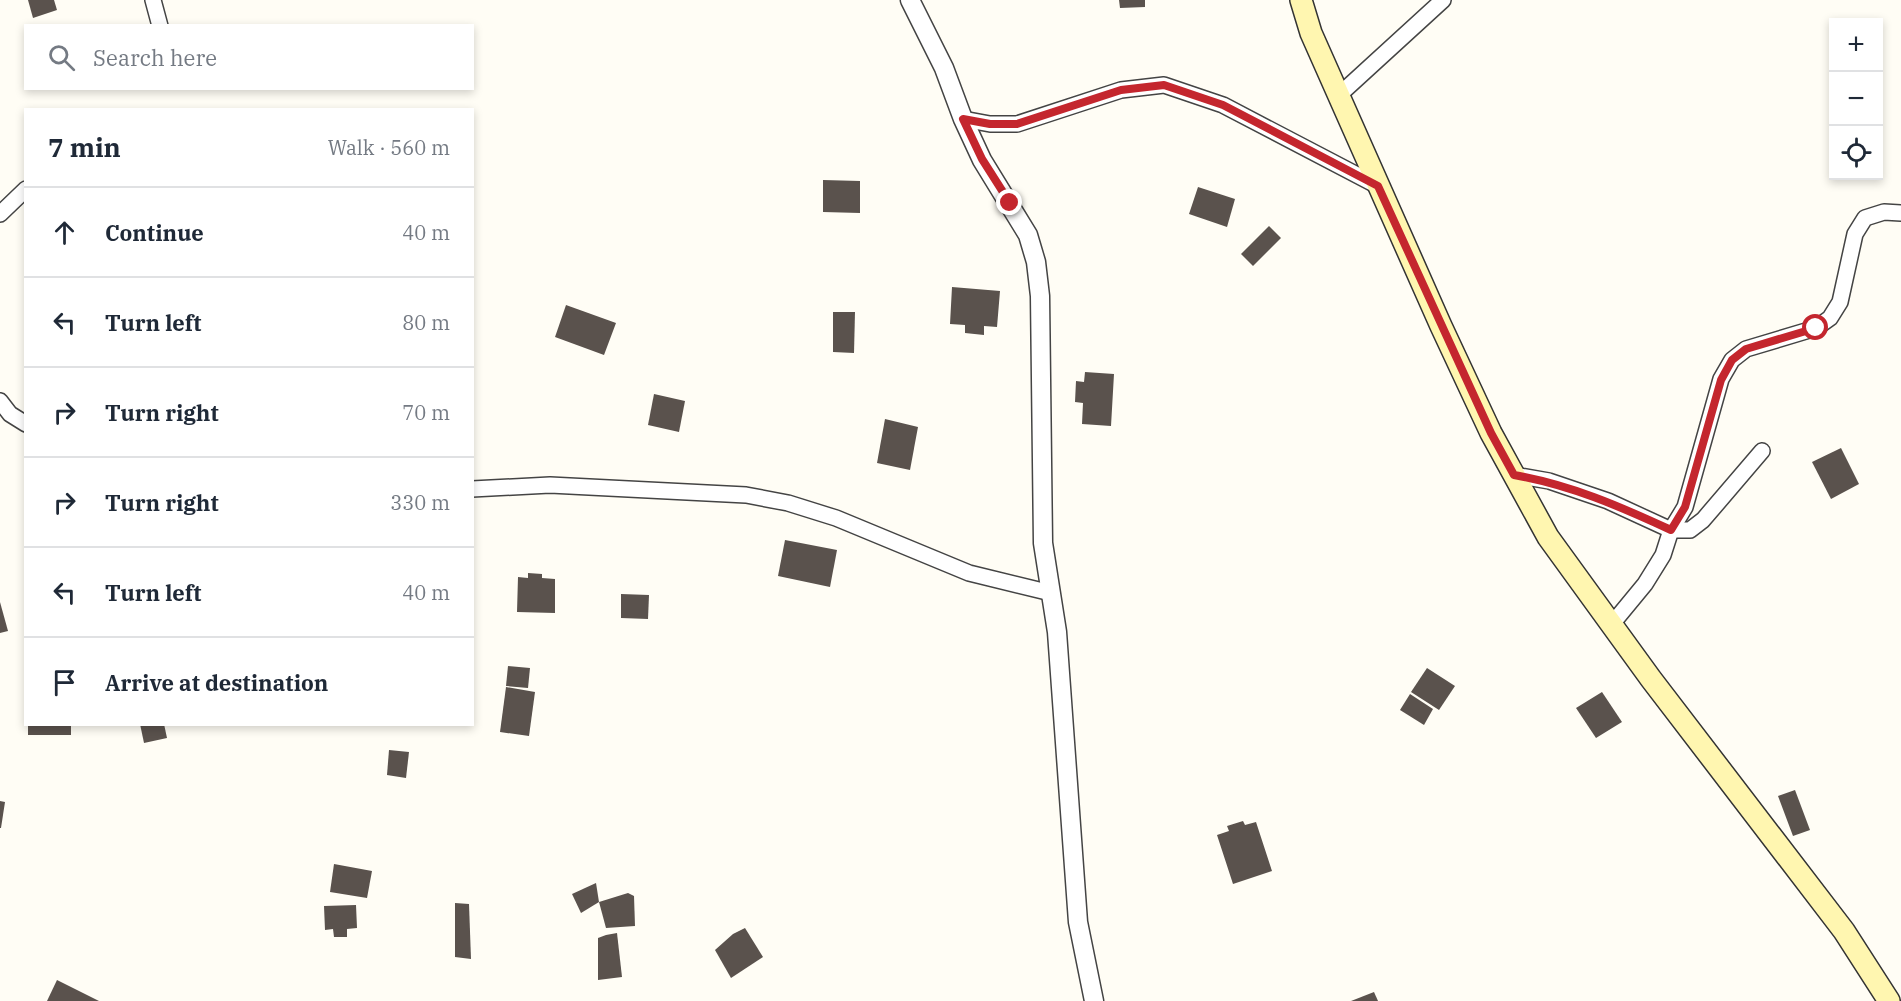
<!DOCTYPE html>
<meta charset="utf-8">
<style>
:root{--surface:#fff;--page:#f2f2f3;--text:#1f2937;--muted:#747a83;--line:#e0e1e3}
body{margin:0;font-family:"IBM Plex Serif",serif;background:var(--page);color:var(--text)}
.controls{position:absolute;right:18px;top:18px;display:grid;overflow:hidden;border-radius:0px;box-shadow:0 3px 9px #0003}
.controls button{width:54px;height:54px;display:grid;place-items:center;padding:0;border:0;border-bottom:2px solid var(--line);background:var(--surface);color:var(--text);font:30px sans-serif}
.stop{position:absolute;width:18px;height:18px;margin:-14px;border:4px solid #c4262e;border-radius:50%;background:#fff}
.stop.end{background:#c4262e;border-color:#fff;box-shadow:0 2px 6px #0008}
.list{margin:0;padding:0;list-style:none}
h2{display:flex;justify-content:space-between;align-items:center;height:78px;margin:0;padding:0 24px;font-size:26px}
h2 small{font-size:20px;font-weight:400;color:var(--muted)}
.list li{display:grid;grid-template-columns:39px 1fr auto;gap:18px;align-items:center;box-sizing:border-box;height:90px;padding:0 24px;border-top:2px solid var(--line)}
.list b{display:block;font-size:22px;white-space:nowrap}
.list em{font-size:20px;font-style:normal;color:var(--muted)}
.icon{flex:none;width:33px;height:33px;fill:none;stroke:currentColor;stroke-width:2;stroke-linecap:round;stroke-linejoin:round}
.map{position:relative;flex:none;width:1901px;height:1001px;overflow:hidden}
.search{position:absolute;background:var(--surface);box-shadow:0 3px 9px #0003;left:24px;top:24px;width:450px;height:66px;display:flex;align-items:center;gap:15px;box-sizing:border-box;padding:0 21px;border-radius:0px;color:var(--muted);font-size:22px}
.panel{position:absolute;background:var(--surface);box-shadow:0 3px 9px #0003;left:24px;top:108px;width:450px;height:618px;border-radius:0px}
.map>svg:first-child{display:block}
.building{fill:#5a524d}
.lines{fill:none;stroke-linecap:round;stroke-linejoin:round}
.minor-casing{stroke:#444;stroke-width:18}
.tertiary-casing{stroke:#444;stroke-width:21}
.secondary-casing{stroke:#333;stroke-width:24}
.minor{stroke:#fff;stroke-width:15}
.tertiary{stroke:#fff;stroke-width:18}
.secondary{stroke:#fff6b0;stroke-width:21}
.route{stroke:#c4262e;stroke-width:8}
</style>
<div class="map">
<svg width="1901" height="1001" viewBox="0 0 1901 1001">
<rect width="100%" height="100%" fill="#fffdf5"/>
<g class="building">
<polygon points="28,0 54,0 57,10 33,18"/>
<polygon points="1119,0 1145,0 1145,7 1120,8"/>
<polygon points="823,180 860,181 860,213 823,212"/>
<polygon points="1198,187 1235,199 1227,227 1189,214"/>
<polygon points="1269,226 1281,238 1253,266 1241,254"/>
<polygon points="952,287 1000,291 997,327 984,326 984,335 965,333 965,325 950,324"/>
<polygon points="566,305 616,323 604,355 555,337"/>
<polygon points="833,312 855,312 854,353 833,352"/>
<polygon points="1085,372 1114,374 1111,426 1082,424 1083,403 1075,402 1076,381 1084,382"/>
<polygon points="654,394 685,401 679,432 648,425"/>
<polygon points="885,419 918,427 910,470 877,463"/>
<polygon points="1841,448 1859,484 1831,499 1812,462"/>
<polygon points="785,540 837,550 830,587 778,576"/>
<polygon points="528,573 542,574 542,578 555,579 555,613 517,612 518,577 528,578"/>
<polygon points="621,594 649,595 648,619 621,618"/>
<polygon points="0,602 8,631 0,633"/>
<polygon points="508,666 530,668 528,688 506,686"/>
<polygon points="1427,668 1455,686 1439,710 1411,692"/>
<polygon points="506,687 535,692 529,736 500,732"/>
<polygon points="1602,692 1622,722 1596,738 1576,708"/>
<polygon points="1410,694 1433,709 1424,725 1400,710"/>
<rect x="28" y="724" width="43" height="11"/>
<polygon points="140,724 164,724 167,738 144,743"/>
<polygon points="389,750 409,752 406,778 387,775"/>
<polygon points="1795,790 1810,830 1793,836 1778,796"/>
<polygon points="0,801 5,802 1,828 0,828"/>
<polygon points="1243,821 1245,825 1256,822 1272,871 1233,884 1217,835 1229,831 1227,826"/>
<polygon points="334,864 372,871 367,898 330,892"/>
<polygon points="596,883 599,902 581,913 572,894"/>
<polygon points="628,893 634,896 635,926 606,928 599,902"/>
<polygon points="455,903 469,904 471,959 455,957"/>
<polygon points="356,905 357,928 347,929 347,937 334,937 333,929 325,930 324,906"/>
<polygon points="745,928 763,957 731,978 715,950 733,934"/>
<polygon points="617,933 622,977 598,980 598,938 606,935"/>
<polygon points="57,980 99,1001 47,1001"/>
<polygon points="1374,992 1378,1001 1351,1001"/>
</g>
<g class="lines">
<g class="minor-casing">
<g id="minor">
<polyline points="153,0 160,26"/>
<polyline points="1338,96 1443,0"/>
<polyline points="963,119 990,124 1017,124 1121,90 1164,85 1223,105 1378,186"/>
<polyline points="0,214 26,189"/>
<polyline points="0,401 10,414 26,424"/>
<polyline points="1514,475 1549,481 1608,501 1671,530 1690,530 1703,520 1762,451"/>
<polyline points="472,489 550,485 746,495 788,503 836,518 969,573 1051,593"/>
<polyline points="1612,624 1645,584 1663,555 1671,530 1685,507 1721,379 1732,360 1746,349 1816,328 1830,318 1840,302 1855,234 1865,218 1884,212 1901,213"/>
</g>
</g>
<g class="tertiary-casing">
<polyline id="tertiary" points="910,0 944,68 963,119 982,160 1028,235 1036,262 1040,296 1043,543 1057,632 1078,922 1094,1001"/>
</g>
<g class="secondary-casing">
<polyline id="secondary" points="1301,0 1311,33 1441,326 1491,433 1548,537 1651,679 1844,931 1889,1001"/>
</g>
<use href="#minor" class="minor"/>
<use href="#tertiary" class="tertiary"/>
<use href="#secondary" class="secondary"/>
</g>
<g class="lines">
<path class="route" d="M1010,203l-28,-44 -19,-40 27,5h27l104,-34 43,-5 59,20 155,81 113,247 23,42c57,10 105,31 157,55l14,-23 36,-127 11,-20 14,-11 70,-21"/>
</g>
</svg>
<div class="controls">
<button>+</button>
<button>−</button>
<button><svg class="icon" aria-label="locate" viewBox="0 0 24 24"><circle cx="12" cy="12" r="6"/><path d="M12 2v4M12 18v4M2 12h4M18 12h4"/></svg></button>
</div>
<div class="stop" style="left:1816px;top:328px"></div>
<div class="stop end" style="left:1010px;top:203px"></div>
<div class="search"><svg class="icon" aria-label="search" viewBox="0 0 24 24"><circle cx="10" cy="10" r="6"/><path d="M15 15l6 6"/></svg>Search here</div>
<section class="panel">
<h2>7 min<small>Walk · 560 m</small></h2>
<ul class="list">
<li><svg class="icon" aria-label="ahead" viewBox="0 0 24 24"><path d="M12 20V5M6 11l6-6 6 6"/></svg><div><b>Continue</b></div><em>40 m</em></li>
<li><svg class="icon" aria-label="left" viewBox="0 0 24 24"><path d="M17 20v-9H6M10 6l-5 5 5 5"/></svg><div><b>Turn left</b></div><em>80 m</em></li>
<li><svg class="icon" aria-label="right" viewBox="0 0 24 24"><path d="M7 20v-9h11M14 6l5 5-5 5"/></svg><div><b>Turn right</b></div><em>70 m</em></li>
<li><svg class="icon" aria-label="right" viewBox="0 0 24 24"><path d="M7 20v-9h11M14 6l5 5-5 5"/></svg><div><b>Turn right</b></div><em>330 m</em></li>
<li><svg class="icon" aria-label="left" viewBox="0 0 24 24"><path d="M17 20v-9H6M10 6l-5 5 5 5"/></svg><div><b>Turn left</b></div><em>40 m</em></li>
<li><svg class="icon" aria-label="arrive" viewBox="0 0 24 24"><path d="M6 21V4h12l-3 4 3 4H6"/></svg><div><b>Arrive at destination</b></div></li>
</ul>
</section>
</div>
